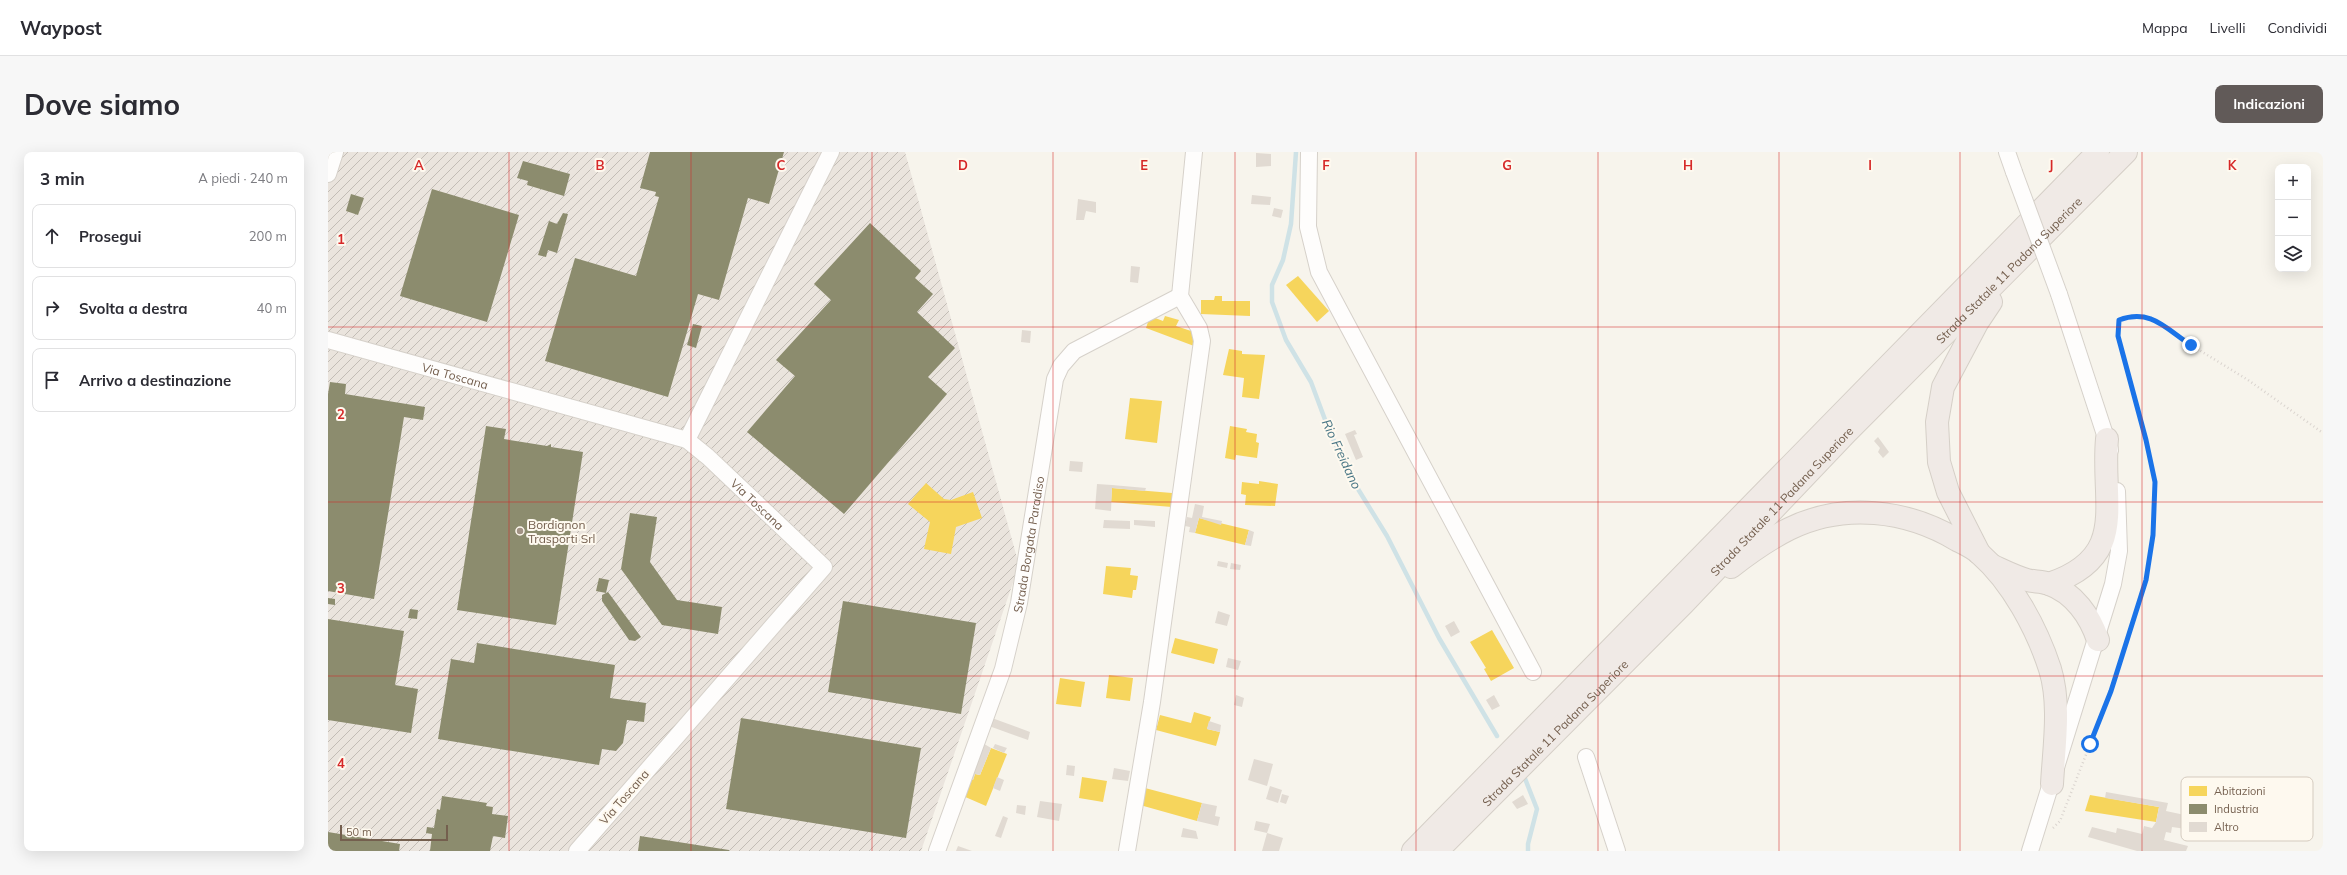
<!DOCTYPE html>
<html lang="it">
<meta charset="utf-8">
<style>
:root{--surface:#fff;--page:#f7f7f7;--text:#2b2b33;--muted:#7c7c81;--line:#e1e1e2;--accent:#615a58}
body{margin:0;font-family:Mulish,sans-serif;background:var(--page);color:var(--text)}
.controls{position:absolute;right:12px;top:12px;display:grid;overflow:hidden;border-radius:8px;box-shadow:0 4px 16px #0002}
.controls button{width:36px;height:36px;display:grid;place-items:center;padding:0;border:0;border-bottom:1px solid var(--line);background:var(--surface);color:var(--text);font:20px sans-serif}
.scale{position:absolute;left:12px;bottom:10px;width:108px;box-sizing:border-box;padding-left:4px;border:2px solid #745f4e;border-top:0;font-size:11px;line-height:14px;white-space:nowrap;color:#745f4e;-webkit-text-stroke:3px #fef9ef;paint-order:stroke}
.stop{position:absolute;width:12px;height:12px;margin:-9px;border:3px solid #1a73e8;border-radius:50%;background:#fff}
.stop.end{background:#1a73e8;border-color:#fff;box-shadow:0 1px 4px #0008}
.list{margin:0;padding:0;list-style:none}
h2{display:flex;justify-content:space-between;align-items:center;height:52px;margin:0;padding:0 16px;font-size:17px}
h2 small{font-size:13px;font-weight:400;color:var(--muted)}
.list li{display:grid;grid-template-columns:26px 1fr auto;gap:12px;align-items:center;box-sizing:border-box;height:64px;margin:0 8px 8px;padding:0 8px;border:1px solid var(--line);border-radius:8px}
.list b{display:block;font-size:15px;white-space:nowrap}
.list em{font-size:13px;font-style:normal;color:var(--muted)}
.icon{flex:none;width:22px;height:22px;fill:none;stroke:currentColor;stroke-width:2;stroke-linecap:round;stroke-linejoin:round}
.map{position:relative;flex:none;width:1995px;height:699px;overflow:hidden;border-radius:8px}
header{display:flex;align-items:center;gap:24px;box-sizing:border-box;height:56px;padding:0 20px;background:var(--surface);border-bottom:1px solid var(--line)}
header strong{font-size:19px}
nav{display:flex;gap:22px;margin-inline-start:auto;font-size:14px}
.intro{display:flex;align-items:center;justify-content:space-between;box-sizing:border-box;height:96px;padding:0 24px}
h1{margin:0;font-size:28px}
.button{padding:10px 18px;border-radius:8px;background:var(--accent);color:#fff;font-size:14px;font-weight:700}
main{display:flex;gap:24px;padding:0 24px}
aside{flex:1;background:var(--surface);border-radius:8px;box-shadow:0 4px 16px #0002}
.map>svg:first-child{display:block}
.industrial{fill:url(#industrial-furrows)}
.homes{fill:#f6d55c}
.industry{fill:#8c8c6e}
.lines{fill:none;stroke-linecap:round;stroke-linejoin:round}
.stream{stroke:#cfe2e6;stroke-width:4.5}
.building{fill:#e1dad2}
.minor-casing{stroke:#d6d1ca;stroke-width:18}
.highway-casing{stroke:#d5cfc7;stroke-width:24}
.path{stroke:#dad4cf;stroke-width:2.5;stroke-dasharray:1 3;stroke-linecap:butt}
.minor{stroke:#fefdfc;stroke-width:16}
.highway{stroke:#f0eae6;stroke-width:22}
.minor-bridge-casing{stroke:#d6d1ca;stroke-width:18;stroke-linecap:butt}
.minor-bridge{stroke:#fefdfc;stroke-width:16}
.route{stroke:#1a73e8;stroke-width:5}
.grid{fill:none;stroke:#d62828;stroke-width:1;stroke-opacity:0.55}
.poi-dot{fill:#a29385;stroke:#fef9ef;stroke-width:1.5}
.labels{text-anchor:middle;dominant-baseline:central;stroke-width:4;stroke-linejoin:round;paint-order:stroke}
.street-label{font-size:12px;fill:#745f4e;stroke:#fef9ef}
.poi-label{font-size:12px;fill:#745f4e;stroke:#fef9ef;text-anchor:start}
.water-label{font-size:13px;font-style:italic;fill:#497685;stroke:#fef9ef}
.key{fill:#fef9ef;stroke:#d5cbbf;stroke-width:1}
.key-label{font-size:11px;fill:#745f4e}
.grid-label{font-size:13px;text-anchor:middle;font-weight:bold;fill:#d62828;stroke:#fef9ef;stroke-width:4;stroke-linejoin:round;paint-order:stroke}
</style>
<header>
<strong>Waypost</strong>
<nav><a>Mappa</a><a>Livelli</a><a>Condividi</a></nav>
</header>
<div class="intro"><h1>Dove siamo</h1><a class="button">Indicazioni</a></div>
<main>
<aside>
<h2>3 min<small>A piedi · 240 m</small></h2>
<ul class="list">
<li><svg class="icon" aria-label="ahead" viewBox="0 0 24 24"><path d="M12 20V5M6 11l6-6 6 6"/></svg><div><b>Prosegui</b></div><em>200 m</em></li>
<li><svg class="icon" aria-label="right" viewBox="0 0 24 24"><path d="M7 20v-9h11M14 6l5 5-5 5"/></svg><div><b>Svolta a destra</b></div><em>40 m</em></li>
<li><svg class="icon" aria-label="arrive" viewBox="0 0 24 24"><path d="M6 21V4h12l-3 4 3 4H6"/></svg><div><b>Arrivo a destinazione</b></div></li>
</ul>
</aside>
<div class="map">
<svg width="1995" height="699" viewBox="0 0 1995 699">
<defs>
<pattern id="industrial-furrows" width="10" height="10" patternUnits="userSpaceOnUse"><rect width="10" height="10" fill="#eae4dd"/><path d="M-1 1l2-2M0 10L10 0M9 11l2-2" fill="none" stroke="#c2bcb5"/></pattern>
</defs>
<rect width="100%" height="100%" fill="#f7f4ec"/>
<polygon class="industrial" points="0,0 577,0 691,413 593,699 0,699"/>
<g class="homes">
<polygon points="970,124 1001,159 989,170 958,133"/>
<polygon points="887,144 894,144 894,149 922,149 922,164 873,162 873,148 886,148"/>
<polygon points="822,164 835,169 837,164 851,168 848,174 869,181 866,194 818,176"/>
<polygon points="901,197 914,199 914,202 937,203 931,247 914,245 916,226 895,223"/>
<polygon points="802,246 834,249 829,291 797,287"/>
<polygon points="902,274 919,277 918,280 929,282 928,290 931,291 929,306 908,303 907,308 897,306"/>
<polygon points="931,329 950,332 947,354 917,353 918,343 913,342 914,330 931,332"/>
<polygon points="598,331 616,347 623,348 645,340 654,366 628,375 623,402 596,397 602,370 580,352"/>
<polygon points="784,336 844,341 844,355 783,350"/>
<polygon points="871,366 921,378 917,393 867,381"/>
<polygon points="778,414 803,416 802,423 810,424 808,438 805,438 804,446 775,442"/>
<polygon points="1164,478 1186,516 1163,529 1156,517 1158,516 1142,490"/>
<polygon points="847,486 890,497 886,512 843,501"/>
<polygon points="781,523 805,526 802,549 778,546"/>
<polygon points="732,526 757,530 753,555 728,552"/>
<polygon points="866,560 883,565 879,577 892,580 888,594 828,578 832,563 863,571"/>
<polygon points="663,596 679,602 658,654 635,644 642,627 645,628 647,622 652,623"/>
<polygon points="754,625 779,629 775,650 751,646"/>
<polygon points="817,636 874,651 869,669 812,653"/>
<polygon points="1762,643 1831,655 1828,670 1757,659"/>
</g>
<g class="industry">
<polygon points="322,0 456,0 441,52 420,46 391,148 370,142 340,245 217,209 247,106 308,124 331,45 327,44 328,40 312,36"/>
<polygon points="195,9 242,22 236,44 199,33 200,29 189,26"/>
<polygon points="104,37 191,63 159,170 72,144"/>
<polygon points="23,42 36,46 30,63 18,59"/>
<polygon points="235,61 240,62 229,101 220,98 218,105 210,103 221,69 229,72"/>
<polygon points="542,71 593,119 587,126 605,142 589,160 627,196 600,225 619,242 516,362 419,280 467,224 448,208 503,148 486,132"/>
<polygon points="365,172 374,174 368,196 359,193"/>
<polygon points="2,230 18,232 17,242 97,255 95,268 76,265 46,447 0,439 0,242"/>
<polygon points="158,274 178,277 176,287 219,294 223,292 223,295 255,300 228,473 129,458"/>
<polygon points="302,361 329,365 322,410 349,448 394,455 390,482 334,473 293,417"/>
<polygon points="271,426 281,428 278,441 268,439"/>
<polygon points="280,440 313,485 307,489 301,488 274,449 274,443"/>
<polygon points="0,446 7,447 7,453 0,452"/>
<polygon points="515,449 648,471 633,562 500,540"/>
<polygon points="82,457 90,458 89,467 80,466"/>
<polygon points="0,467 76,479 67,533 90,537 83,581 0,568"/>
<polygon points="149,491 287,513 282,546 318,551 316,570 299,568 295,591 288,599 274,597 271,613 110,587 123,507 146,511"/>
<polygon points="413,566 593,596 578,686 398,657"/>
<polygon points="114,644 159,651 158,654 165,655 164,662 180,664 177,686 165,684 162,699 102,699 104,682 98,681 99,675 106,676 109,657 112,658"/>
<polygon points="0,680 72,692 71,699 0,699"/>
<polygon points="312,684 401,698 401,699 310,699"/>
</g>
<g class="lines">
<g class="stream">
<polyline points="968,0 963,72 955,108 944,133 944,150 958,188 983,230 1002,281 1030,337 1059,384 1111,486 1169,584"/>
<polyline points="1196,624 1209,657 1200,692 1200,699"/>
</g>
</g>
<g class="building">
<polygon points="928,1 943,2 943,14 928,15"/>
<polygon points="924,43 943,45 942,53 923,52"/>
<polygon points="750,47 768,50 768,61 758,59 756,68 748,68"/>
<polygon points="946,56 955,58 953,66 944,64"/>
<polygon points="803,114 812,115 810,131 802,130"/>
<polygon points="694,178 703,179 702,191 693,190"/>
<polygon points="1027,278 1029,282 1026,283 1035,305 1028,308 1017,282"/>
<polygon points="1550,285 1561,300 1555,306 1550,300 1552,296 1546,289"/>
<polygon points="742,309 755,310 754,320 741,319"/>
<polygon points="769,332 784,333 818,336 817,339 784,336 783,359 767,357"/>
<polygon points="867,352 876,354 874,365 894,369 893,373 871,366 867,381 861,380 862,375 857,374 859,365 864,366"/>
<polygon points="776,368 802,369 802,377 775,376"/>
<polygon points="806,368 827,369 827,375 806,373"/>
<polygon points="921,378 926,380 923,394 917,393"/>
<polygon points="890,409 900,411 899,416 889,414"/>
<polygon points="903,411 913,413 912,418 902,417"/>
<polygon points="890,459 902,463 899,474 887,471"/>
<polygon points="1126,469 1132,480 1123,485 1117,474"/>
<polygon points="900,506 913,509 910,518 898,515"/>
<polygon points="908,543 916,546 914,555 906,553"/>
<polygon points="1166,543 1172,554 1164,558 1158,548"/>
<polygon points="664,566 702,580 700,588 661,574"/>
<polygon points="881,569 893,573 892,580 879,577"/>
<polygon points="653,590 663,596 652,623 647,622 645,628 642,627"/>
<polygon points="667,592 679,596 676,601 665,596"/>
<polygon points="926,607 945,612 939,634 920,628"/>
<polygon points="739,613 747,614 746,624 738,623"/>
<polygon points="786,616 802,619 800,629 784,627"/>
<polygon points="669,625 676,628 672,639 665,636"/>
<polygon points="942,634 954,638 950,651 938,647"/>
<polygon points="1778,640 1840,651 1838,659 1880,668 1879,680 1844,675 1843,681 1838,680 1836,688 1860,694 1858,699 1809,699 1760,685 1764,675 1788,681 1789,676 1814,682 1816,674 1824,676 1828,670 1831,655 1777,646"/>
<polygon points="954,642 961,644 958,652 952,650"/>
<polygon points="1195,643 1200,652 1189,657 1184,650"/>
<polygon points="712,649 734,652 731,669 709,665"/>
<polygon points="874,651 889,654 887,664 892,665 890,674 869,669"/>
<polygon points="689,653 698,654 697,663 688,661"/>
<polygon points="675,664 680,666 673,686 667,684"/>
<polygon points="928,669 942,672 939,681 955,686 951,699 934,699 939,681 926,678"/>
<polygon points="855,676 868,679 870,687 853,685"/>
<polygon points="630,694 644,699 628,699"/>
</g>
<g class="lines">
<g class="minor-casing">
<g id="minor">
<polyline points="981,0 980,75 991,120 1205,520"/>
<polyline points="1679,0 1686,20"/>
<polyline points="0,22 7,0"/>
<polyline points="1731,142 1782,298"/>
<path id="s1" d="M0,188l359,100 21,17 116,110 -247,284"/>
<polyline points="359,288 503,0"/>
<polyline points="1258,605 1289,699"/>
<path id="s2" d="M609,699l66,-182 16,-66 36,-224 6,-13 13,-15 106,-55"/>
<polyline points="799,699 824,550 874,189 871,176 852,144 866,0"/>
<polyline points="1702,699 1785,432 1791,399 1789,339"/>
</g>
</g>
<g class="highway-casing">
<g id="highway">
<polyline points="1651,401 1620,340 1611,310 1609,270 1615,235 1649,171 1663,150"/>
<path d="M1665,414c11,5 23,11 34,14 7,2 15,1 22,4 25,9 41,32 49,56"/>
<path d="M1403,415c18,-14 38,-28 58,-38 55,-27 118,-19 168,11 8,4 17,8 23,14 32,28 57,75 70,115 11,36 4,78 2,115"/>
<path d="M1721,432c81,-27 52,-80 58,-145"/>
<polyline points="1085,699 1770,0"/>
<path id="s3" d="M1109,699l247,-248 163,-171 279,-280"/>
</g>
</g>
<polyline class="path" points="1725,676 1732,669 1783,539 1801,485 1818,428 1825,383 1827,330 1818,288 1790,184 1791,168 1804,163 1825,166 1863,193 1920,228 1995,281"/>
<use href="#minor" class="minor"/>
<use href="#highway" class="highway"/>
<g class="minor-bridge-casing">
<polyline id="minor-bridge" points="1686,20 1731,142"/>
</g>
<use href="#minor-bridge" class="minor-bridge"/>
</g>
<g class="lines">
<path class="route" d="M1762,592l21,-53 35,-111 7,-45 2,-53 -9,-42 -28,-104 1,-16c32,-12 47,9 72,25"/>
</g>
<path class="grid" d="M181,0v699M363,0v699M544,0v699M725,0v699M907,0v699M1088,0v699M1270,0v699M1451,0v699M1632,0v699M1814,0v699M0,175h1995M0,350h1995M0,524h1995"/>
<circle class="poi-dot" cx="192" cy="379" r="4"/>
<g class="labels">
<g class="street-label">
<text stroke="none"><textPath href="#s3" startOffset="815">Strada Statale 11 Padana Superiore</textPath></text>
<text stroke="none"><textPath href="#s1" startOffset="132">Via Toscana</textPath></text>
<text stroke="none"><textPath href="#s3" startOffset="491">Strada Statale 11 Padana Superiore</textPath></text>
<text stroke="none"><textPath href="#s1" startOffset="468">Via Toscana</textPath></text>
<text stroke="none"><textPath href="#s2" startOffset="321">Strada Borgata Paradiso</textPath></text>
<text stroke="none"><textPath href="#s3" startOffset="167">Strada Statale 11 Padana Superiore</textPath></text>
<text transform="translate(296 645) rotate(-49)">Via Toscana</text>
</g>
<g class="poi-label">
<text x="200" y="372">Bordignon<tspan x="200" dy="14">Trasporti Srl</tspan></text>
</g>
<g class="water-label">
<text transform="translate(1014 302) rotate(65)">Rio Freidano</text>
</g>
</g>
<rect x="1853" y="625" width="132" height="64" rx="6" class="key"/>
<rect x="1861" y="634" width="18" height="10" fill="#f6d55c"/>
<rect x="1861" y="652" width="18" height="10" fill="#8c8c6e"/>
<rect x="1861" y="670" width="18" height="10" fill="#e1dad2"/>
<g class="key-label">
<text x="1886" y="643">Abitazioni</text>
<text x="1886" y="661">Industria</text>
<text x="1886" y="679">Altro</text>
</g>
<g class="grid-label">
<text x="91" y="18">A</text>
<text x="272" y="18">B</text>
<text x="453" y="18">C</text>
<text x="635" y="18">D</text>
<text x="816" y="18">E</text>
<text x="998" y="18">F</text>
<text x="1179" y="18">G</text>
<text x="1360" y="18">H</text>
<text x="1542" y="18">I</text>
<text x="1723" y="18">J</text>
<text x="1904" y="18">K</text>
<text x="13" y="92">1</text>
<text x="13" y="267">2</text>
<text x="13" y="441">3</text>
<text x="13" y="616">4</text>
</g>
</svg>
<div class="controls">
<button>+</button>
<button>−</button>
<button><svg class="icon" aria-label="layers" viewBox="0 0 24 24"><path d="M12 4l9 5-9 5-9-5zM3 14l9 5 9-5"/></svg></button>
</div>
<div class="scale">50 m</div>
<div class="stop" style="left:1762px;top:592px"></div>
<div class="stop end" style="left:1863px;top:193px"></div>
</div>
</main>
